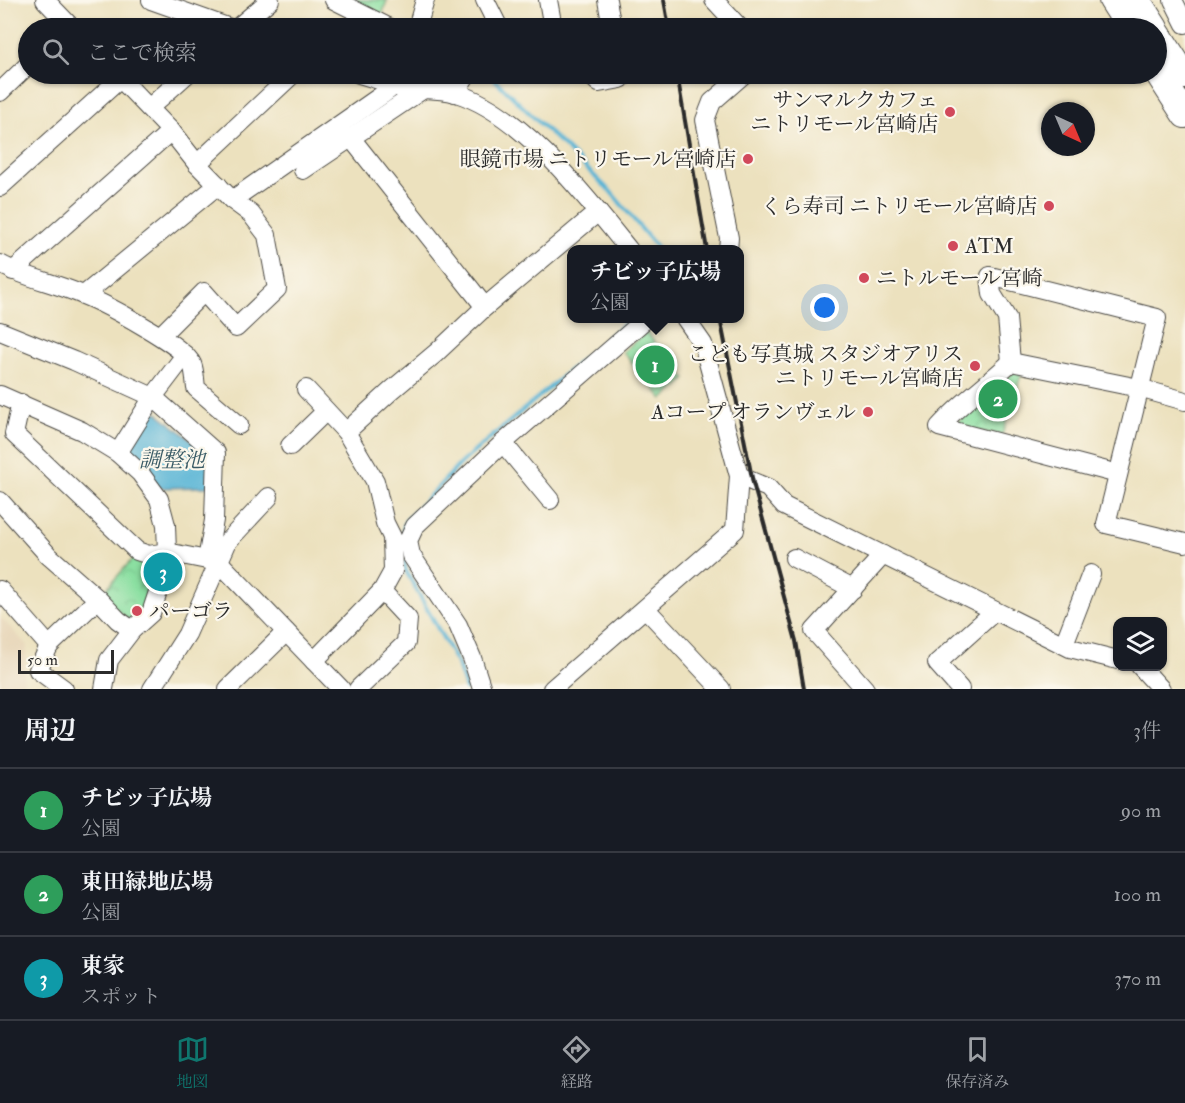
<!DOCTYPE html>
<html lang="ja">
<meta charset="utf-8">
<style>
:root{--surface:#171b24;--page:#20242c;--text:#f1f3f6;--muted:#9ea1a6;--line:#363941;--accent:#0f766e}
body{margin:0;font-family:"IM FELL Double Pica","Noto Serif JP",serif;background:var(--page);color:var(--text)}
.controls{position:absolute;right:18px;bottom:18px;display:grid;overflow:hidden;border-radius:12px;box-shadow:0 2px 4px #0004}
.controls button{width:54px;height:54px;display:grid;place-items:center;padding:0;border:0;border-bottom:2px solid var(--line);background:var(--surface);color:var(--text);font:30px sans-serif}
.compass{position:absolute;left:1041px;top:102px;width:54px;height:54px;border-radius:50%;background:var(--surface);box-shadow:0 2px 4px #0004;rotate:136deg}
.scale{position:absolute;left:18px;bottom:15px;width:96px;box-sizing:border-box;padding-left:6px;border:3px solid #2b2b2b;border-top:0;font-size:16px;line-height:21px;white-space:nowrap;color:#2b2b2b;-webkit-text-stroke:4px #fbf7ec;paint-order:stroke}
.you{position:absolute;left:825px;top:308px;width:21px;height:21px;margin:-15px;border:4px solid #fff;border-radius:50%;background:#1a73e8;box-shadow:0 0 0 9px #1a73e833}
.badge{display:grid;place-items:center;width:39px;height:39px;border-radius:50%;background:var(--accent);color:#fff;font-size:20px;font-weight:700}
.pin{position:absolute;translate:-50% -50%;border:3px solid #fff;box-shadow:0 2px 6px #0006}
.popup{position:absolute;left:567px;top:245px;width:177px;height:78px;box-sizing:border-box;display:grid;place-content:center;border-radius:12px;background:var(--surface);filter:drop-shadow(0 2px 4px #0005);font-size:20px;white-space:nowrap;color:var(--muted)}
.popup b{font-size:22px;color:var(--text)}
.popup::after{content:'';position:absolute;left:50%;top:100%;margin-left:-12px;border:12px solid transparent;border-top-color:var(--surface)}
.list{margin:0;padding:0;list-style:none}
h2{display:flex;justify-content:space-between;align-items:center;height:78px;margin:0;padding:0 24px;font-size:26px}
h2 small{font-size:20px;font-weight:400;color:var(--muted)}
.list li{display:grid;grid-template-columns:39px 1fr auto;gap:18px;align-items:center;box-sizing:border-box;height:84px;padding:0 24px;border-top:2px solid var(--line)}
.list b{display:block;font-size:22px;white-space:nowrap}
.list p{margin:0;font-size:20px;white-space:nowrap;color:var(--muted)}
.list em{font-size:20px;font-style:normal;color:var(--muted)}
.icon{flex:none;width:33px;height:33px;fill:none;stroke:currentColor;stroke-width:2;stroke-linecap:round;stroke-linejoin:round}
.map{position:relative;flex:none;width:1185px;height:689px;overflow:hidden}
.search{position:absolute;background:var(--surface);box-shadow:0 2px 4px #0004;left:18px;right:18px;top:18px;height:66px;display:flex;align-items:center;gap:15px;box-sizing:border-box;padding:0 21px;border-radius:33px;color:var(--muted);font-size:22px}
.sheet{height:330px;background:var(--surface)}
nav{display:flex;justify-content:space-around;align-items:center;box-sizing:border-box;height:84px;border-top:2px solid var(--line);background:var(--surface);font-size:16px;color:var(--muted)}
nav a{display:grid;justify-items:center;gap:3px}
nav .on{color:var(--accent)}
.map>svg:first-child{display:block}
.built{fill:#e7d5b7}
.park{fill:url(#park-crowns);stroke:#5b8566;stroke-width:1.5}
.water{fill:#57b4d5;stroke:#417080;stroke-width:1.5}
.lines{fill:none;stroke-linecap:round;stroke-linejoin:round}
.stream{stroke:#57b4d5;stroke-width:4}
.minor-casing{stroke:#484641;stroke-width:20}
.highway-casing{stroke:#484641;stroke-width:28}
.minor{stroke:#fff;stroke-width:18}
.highway{stroke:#fff;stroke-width:26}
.rail{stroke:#2b2b2b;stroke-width:4}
.poi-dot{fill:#d1495b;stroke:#fbf7ec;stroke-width:2}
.labels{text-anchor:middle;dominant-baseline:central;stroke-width:4.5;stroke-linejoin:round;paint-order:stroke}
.poi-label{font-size:21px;fill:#2b2b2b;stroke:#fbf7ec;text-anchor:end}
.water-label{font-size:22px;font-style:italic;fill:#3a5b66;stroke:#fbf7ec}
</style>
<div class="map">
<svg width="1185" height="689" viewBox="0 0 1185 689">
<defs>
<pattern id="park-crowns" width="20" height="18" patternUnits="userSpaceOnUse" patternTransform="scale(1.5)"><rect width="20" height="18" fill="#8bdfa1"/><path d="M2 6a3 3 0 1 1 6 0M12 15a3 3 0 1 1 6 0" fill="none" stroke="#78c08b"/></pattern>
</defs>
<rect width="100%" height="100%" fill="#fbf7ec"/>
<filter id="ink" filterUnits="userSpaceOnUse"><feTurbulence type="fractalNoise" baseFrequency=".0167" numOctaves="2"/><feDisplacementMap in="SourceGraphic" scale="12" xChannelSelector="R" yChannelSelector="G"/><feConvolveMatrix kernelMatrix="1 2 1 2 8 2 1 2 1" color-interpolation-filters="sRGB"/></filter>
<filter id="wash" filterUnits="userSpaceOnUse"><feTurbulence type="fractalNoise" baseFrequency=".008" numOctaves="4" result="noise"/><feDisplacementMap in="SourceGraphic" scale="24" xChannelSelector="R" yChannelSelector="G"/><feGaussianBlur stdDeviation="1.35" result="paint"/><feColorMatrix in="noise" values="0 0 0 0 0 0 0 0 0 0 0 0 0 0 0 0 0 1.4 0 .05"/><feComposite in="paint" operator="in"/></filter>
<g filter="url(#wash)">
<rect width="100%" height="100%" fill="#ece1be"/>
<polygon class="built" points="0,617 27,645 23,689 0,689"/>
<g class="park">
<polygon points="356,0 387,0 382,16 355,4"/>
<polygon points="646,332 686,379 663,399 623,352"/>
<polygon points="1014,371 1022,372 1002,435 952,427"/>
<polygon points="136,555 164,562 166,573 135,626 101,595"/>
</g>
<polygon class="water" points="154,410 210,455 209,487 157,488 126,452"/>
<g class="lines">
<g class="stream">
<polyline points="489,74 611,192 659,250"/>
<polyline points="403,532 405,522 462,462 631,318"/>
<polyline points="403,556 406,571 458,665 466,689"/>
</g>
</g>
</g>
<g filter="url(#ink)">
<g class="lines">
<g class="minor-casing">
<g id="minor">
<polyline points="45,0 72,28"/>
<polyline points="151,0 230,28"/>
<polyline points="334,0 390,28"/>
<polyline points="485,0 499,28"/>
<polyline points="548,0 553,28"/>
<polyline points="607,0 612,28"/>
<polyline points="714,0 740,28"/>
<polyline points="1173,0 1185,24"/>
<polyline points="237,28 270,0"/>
<polyline points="417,28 425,0"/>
<polyline points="116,74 171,131 197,164 232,200 251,214 267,235 277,289 236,328 204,292 160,336"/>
<path d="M359,74l36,11 5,3c18,2 39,0 56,5 66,20 130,104 173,157"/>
<polyline points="589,74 599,83 621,79 620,74"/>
<polyline points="0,92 28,65"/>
<polyline points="455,93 467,74"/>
<polyline points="149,108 187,74"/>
<polyline points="351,138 485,307"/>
<polyline points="197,164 293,74"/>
<polyline points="303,170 422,90"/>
<polyline points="0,187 121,78"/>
<polyline points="232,200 382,95 395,85 399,77"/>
<polyline points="728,250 729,238 705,120 712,102 744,74"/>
<path d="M0,264c26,14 56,19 83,31 22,9 101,50 109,69 3,7 3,17 4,24l43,37"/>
<polyline points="13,271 171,131"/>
<polyline points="84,295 218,185"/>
<polyline points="0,331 74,361 153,397 216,453 214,520 207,560 167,552 149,555 137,551 14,434 21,403"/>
<polyline points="1011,362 1007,318 992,294 990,276 1157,318 1106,524 1185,543"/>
<polyline points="306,389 346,432 375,481 385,523 392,537 393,571 382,591 314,661"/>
<polyline points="0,395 82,431 118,453 140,473 159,499 166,525 167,552 160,586 151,613 132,630 109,660 104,689"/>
<polyline points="346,432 392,390 436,353 485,307 598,212"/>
<polyline points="503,443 550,500"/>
<polyline points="290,446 326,411"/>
<polyline points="118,453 153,397 185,355"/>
<path d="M1118,474l-179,-47c21,-24 49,-43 72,-65l128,26 46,13"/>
<polyline points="739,476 768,488 784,506 1070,648 1118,660"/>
<polyline points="0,501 49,556 98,599 118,620 132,630"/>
<polyline points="794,558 853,589"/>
<polyline points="218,561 341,689"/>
<polyline points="0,590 49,646 38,670 64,689"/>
<polyline points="646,609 721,689"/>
<polyline points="1064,644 1091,574"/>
<polyline points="49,646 98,599"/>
<polyline points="1140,666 1161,689"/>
<polyline points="152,689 187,634 228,541 269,497"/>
<polyline points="228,689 286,632"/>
<polyline points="358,689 406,643 408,619 382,591"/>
<polyline points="482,689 472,658 458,625 411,555 408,541 415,526 503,443 647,318"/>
<polyline points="552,689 735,530 739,476 703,344 685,318"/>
<polyline points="865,689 814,631 883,555"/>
<polyline points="960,689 937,663 994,612"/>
</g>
</g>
<g class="highway-casing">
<g id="highway">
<polyline points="1112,0 1130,28"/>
<polyline points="1137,0 1155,28"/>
<polyline points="1156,31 1185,76"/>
<polyline points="1156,70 1185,115"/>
</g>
</g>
<use href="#minor" class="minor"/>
<use href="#highway" class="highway"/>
<g class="rail">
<polyline points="664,0 669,28"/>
<polyline points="677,74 707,250"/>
<polyline points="720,318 753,483 796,641 804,689"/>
</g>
</g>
</g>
<g class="poi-dot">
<circle cx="950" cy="112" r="6"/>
<circle cx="748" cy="159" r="6"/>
<circle cx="1049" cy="206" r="6"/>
<circle cx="953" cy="246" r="6"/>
<circle cx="864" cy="278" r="6"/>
<circle cx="975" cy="366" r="6"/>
<circle cx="868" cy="412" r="6"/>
<circle cx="137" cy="611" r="6"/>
</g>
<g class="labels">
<g class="poi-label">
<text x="938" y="100">サンマルクカフェ<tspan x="938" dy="24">ニトリモール宮崎店</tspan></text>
<text x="736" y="159">眼鏡市場 ニトリモール宮崎店</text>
<text x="1037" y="206">くら寿司 ニトリモール宮崎店</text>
<text x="965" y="246" text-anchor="start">ATM</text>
<text x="876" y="278" text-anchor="start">ニトルモール宮崎</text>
<text x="963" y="354">こども写真城 スタジオアリス<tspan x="963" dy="24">ニトリモール宮崎店</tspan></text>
<text x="856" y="412">Aコープ オランヴェル</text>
<text x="149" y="611" text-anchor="start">パーゴラ</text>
</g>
<g class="water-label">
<text x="172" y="460">調整池</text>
</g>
</g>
</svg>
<div class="controls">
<button><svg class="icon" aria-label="layers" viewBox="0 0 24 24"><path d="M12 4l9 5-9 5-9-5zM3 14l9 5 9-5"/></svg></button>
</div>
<svg class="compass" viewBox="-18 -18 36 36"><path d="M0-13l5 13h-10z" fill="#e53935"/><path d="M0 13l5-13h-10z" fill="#9ea1a6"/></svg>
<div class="scale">50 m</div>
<div class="you"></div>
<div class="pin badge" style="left:655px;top:365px;background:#2e9e5b">1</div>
<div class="popup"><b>チビッ子広場</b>公園</div>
<div class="pin badge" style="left:998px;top:399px;background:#2e9e5b">2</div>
<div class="pin badge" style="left:163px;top:572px;background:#0f9aa8">3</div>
<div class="search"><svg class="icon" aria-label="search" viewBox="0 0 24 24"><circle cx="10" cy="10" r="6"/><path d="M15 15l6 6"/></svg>ここで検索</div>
</div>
<section class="sheet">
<h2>周辺<small>3件</small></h2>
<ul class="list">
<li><span class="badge" style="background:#2e9e5b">1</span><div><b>チビッ子広場</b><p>公園</p></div><em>90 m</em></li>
<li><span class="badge" style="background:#2e9e5b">2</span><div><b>東田緑地広場</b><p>公園</p></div><em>100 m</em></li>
<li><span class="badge" style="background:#0f9aa8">3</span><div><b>東家</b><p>スポット</p></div><em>370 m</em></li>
</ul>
</section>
<nav>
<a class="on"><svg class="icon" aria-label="map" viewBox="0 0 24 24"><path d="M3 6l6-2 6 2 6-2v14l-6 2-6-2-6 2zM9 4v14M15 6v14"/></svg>地図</a>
<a><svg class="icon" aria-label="directions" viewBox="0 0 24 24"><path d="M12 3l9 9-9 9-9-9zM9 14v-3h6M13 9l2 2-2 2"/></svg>経路</a>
<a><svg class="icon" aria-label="saved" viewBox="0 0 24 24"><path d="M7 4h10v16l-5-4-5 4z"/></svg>保存済み</a>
</nav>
